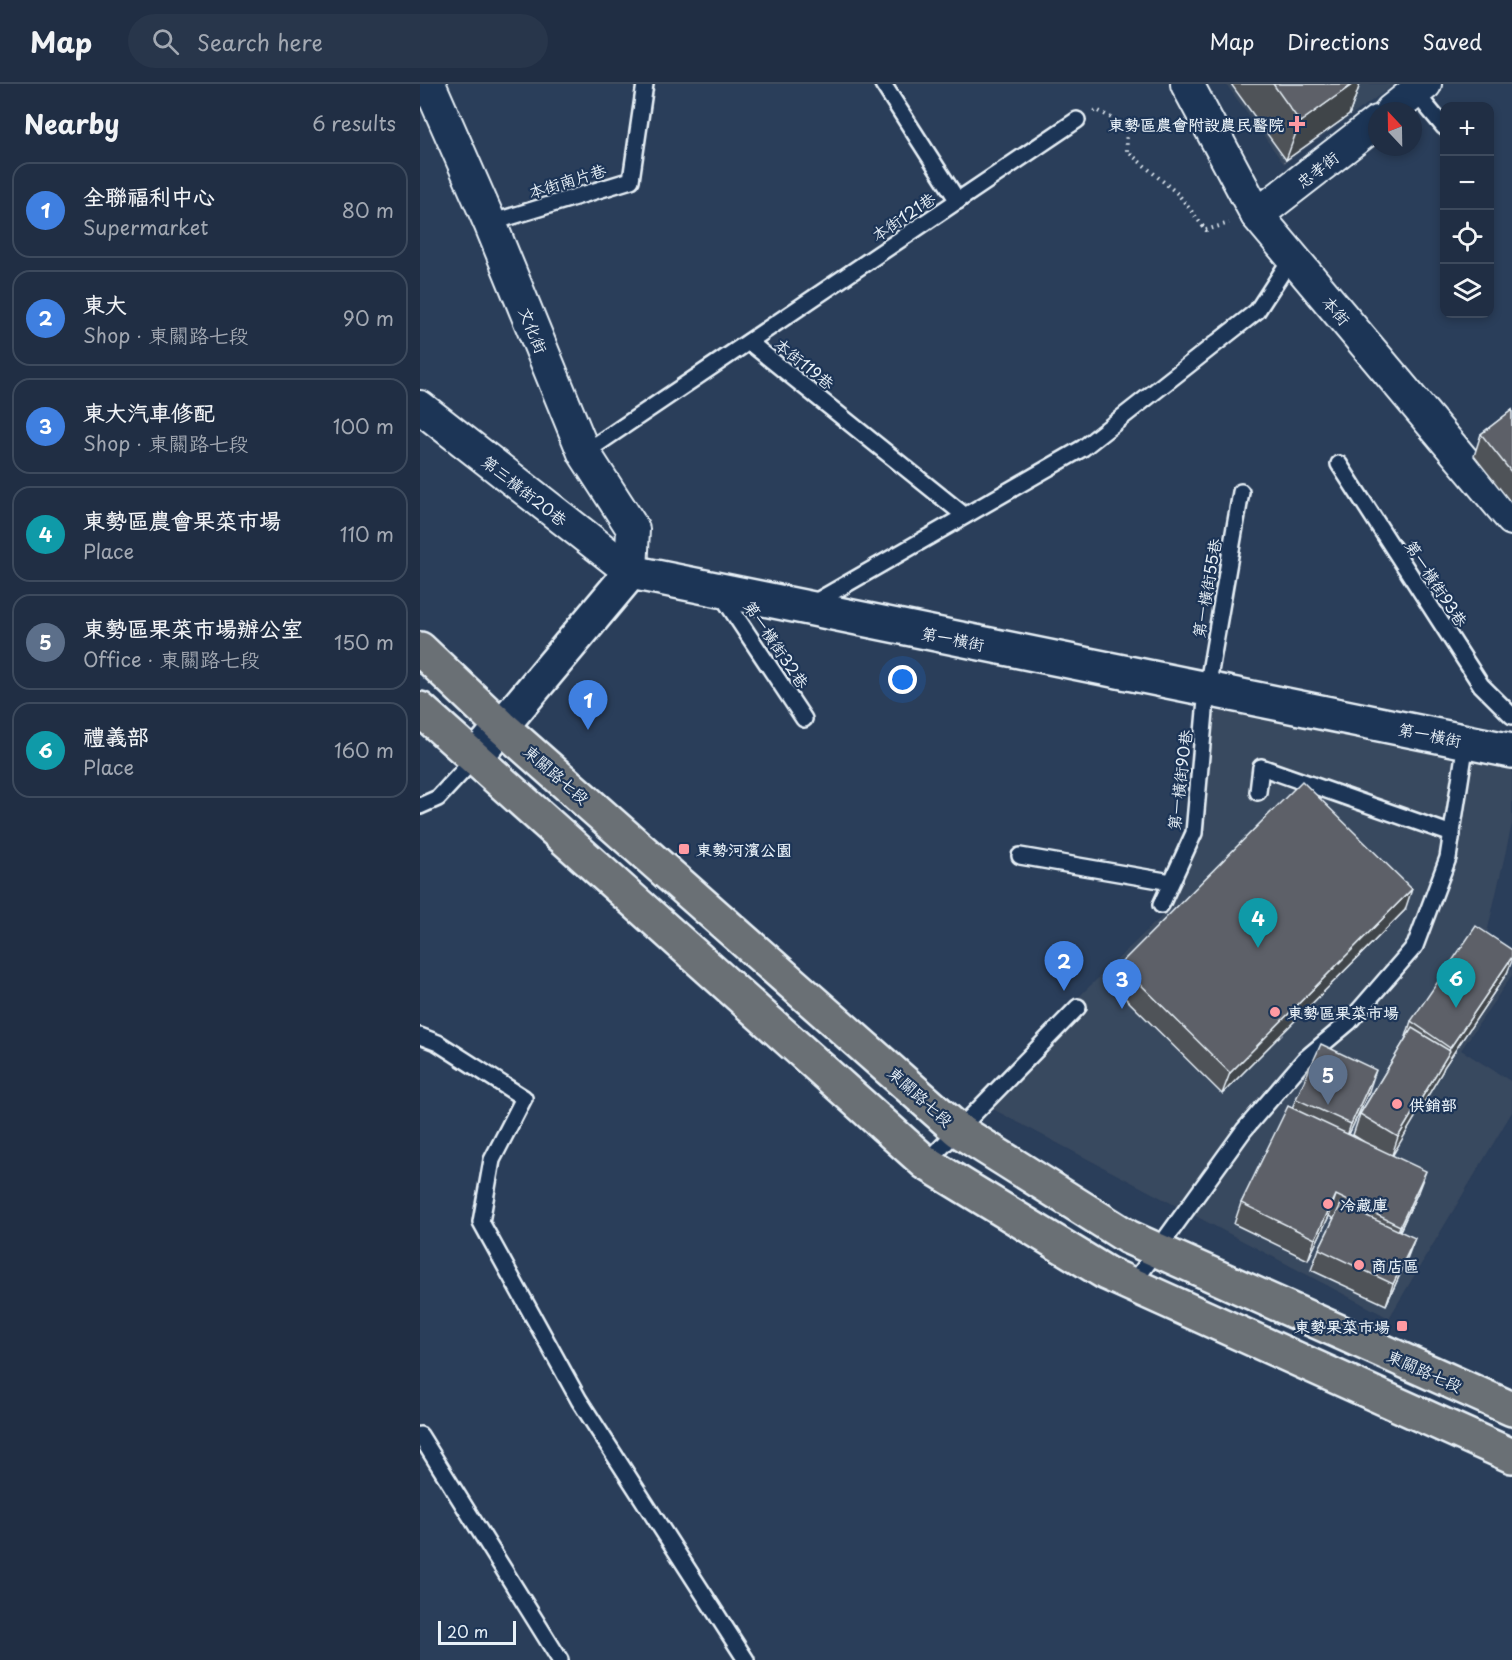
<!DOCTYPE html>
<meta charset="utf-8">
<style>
:root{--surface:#202e44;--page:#28364b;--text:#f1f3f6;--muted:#a2a8b2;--line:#3d4a5d;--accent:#ff9aa2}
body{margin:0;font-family:"Playpen Sans","LXGW WenKai TC",sans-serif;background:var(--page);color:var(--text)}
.controls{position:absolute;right:18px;top:18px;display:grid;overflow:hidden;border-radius:12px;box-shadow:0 3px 9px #0003}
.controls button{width:54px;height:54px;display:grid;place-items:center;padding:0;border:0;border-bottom:2px solid var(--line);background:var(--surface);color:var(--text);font:30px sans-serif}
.compass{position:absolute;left:948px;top:18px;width:54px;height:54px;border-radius:50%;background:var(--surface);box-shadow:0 3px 9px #0003;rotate:338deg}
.scale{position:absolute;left:18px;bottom:15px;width:78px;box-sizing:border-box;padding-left:6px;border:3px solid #e8f1f8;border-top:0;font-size:16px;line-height:21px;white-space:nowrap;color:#e8f1f8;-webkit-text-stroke:4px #1d3557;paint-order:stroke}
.you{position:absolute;left:483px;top:596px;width:21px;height:21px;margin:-15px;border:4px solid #fff;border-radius:50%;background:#1a73e8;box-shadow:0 0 0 9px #1a73e833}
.badge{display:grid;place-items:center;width:39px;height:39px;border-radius:50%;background:var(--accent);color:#fff;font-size:20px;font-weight:700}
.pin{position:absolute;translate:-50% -50px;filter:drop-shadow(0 2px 3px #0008)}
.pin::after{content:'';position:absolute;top:32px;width:21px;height:18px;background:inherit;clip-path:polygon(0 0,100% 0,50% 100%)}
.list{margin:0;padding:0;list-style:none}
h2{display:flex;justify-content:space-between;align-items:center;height:78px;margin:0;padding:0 24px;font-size:26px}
h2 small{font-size:20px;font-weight:400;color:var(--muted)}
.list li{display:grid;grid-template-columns:39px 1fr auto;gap:18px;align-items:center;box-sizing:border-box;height:96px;margin:0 12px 12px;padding:0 12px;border:2px solid var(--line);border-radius:18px}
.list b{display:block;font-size:22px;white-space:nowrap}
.list p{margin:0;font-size:20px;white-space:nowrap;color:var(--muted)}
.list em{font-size:20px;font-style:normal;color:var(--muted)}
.icon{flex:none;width:33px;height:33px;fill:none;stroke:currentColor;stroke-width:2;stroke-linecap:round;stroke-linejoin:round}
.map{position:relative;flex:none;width:1092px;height:1576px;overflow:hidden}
header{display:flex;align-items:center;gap:36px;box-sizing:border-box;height:84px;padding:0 30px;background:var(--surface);border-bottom:2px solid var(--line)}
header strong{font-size:28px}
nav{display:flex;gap:33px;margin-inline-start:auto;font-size:21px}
.search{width:420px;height:54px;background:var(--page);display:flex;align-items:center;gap:15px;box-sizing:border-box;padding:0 21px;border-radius:33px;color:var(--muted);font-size:22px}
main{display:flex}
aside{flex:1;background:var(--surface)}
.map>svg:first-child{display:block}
.built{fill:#39485e}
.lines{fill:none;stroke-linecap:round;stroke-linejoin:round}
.service-casing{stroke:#e8f1f8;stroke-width:20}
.minor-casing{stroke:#e8f1f8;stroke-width:36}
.tertiary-casing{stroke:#e8f1f8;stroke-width:38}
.primary-casing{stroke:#e8f1f8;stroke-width:38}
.path{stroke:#e8f1f8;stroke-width:4;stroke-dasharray:1.5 4.5;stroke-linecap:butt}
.service{stroke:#1d3557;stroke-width:15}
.minor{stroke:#1d3557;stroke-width:32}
.tertiary{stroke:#1d3557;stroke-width:33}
.primary{stroke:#6b6f75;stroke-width:33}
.wall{fill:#505359;stroke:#e8f1f8;stroke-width:1.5}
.shaded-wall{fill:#414449;stroke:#e8f1f8;stroke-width:1.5}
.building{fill:#5d6168;stroke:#e8f1f8;stroke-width:1.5}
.poi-dot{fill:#ff9aa2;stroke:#1d3557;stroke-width:2}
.labels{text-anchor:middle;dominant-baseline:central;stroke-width:4.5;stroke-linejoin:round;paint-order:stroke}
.poi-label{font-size:16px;font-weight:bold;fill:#e8f1f8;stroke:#1d3557;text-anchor:start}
.street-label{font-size:16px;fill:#e8f1f8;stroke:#1d3557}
</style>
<header>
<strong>Map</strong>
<div class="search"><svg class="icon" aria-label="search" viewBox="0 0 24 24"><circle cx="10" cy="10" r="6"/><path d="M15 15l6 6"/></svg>Search here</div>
<nav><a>Map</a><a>Directions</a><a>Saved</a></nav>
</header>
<main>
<aside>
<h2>Nearby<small>6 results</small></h2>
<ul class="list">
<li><span class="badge" style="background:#3f7fe0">1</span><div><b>全聯福利中心</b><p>Supermarket</p></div><em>80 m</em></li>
<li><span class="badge" style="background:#3f7fe0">2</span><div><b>東大</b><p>Shop · 東關路七段</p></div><em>90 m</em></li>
<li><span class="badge" style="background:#3f7fe0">3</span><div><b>東大汽車修配</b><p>Shop · 東關路七段</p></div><em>100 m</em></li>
<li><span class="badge" style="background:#0f9aa8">4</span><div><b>東勢區農會果菜市場</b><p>Place</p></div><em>110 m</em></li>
<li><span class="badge" style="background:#5c6f8a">5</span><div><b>東勢區果菜市場辦公室</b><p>Office · 東關路七段</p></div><em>150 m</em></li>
<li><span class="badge" style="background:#0f9aa8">6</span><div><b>禮義部</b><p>Place</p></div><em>160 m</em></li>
</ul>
</aside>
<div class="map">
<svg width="1092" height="1576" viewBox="0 0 1092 1576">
<rect width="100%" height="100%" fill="#2a3e5a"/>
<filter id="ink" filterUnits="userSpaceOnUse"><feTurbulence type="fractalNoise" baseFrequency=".0167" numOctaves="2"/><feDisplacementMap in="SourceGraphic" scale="12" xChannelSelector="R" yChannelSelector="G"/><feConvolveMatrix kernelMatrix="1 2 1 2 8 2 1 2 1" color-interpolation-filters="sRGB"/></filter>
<g filter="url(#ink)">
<g class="built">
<polygon points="806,0 975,0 864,80"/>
<polygon points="795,620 1092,679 1092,740 1064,862 1092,886 1092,891 1041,966 1092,998 1092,1028 969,1234 554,1015 748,826"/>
</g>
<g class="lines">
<g class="service-casing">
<g id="service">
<polyline points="463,0 538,117"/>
<polyline points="995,8 1024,43"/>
<polyline points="70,139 211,96 225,0"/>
<polyline points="329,258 544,431"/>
<polyline points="164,369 657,36"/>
<polyline points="919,380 1061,601 1092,632"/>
<polyline points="301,510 384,635"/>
<polyline points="390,521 663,364 837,227 872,173"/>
<polyline points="838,708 841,683 1032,750"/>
<polyline points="0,722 18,714 56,673"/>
<polyline points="600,772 751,798"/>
<polyline points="741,821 774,749 787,605 821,408"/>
<polyline points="0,952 18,959 104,1014 72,1076 61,1138 159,1316 326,1576"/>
<polyline points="506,1079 658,923"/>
<polyline points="712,1201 824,1046 885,975 929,938 995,862 1028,774 1046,658"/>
<polyline points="0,1351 140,1576"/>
</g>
</g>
<g class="minor-casing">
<g id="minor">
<polyline points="9,0 70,139 164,369 213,445 211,488"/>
<polyline points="767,0 837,131 1092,435"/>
<polyline points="971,27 1005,0"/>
<polyline points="837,131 957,38"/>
<polyline points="0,323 211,488"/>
</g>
</g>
<g class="tertiary-casing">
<polyline id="tertiary" points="56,673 211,488 1092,667"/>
</g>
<g class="primary-casing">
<g id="primary">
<polyline points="0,565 81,642 538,1046 708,1153 1092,1325"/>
<polyline points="0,625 506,1079 686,1189 1092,1372"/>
</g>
</g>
<polyline class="path" points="674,28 677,26 706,42 707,67 758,110 786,146 809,139"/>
<use href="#service" class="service"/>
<use href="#minor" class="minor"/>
<use href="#tertiary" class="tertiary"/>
<use href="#primary" class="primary"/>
</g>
<g class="wall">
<polygon points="811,0 940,0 929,31 866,76"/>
<polygon points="1092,326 1092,420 1054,372 1061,350"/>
<polygon points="985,826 802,1010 692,901 700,880"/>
<polygon points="1087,889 1024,983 1022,988 972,1071 998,1108 980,1147 987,1175 966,1221 891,1186 899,1165 914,1135 909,1132 888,1176 814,1140 821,1119 872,1024 876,1015 949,1007 929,1050 944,1058 933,1051 940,1030 985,956 991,937"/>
</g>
<g class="shaded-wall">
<polygon points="933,0 940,0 929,31 866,76 880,38"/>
<polygon points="992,805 985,826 802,1010 810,989"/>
<polygon points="1092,873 1092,877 1087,889 1024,983 1022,988 971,1074 978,1053 1028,970 1030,964"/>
<polygon points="956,986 949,1007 924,1061 931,1040"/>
<polygon points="1006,1087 998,1108 972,1163 980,1142"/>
<polygon points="916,1111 909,1132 888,1176 895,1155"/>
<polygon points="995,1154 987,1175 966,1221 973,1200"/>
</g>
<g class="building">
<polygon points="853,0 933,0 880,38"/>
<polygon points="1092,326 1092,389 1061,350"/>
<polygon points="882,697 992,805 810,989 700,880"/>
<polygon points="1056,842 1092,866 1092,873 1030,964 991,937"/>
<polygon points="992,944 1030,967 978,1053 940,1030"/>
<polygon points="901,960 956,986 931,1040 876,1015"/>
<polygon points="868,1022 1006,1087 980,1142 916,1111 895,1155 821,1119"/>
<polygon points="921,1120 995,1154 973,1200 899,1165"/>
</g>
</g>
<g class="poi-dot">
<path d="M874 31h6v6h6v6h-6v6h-6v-6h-6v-6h6z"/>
<rect x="258" y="759" width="12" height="12" rx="3"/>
<circle cx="855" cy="928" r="6"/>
<circle cx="977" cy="1020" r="6"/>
<circle cx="908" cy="1120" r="6"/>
<circle cx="939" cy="1181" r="6"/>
<rect x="976" y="1236" width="12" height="12" rx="3"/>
</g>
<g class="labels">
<g class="poi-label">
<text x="864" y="40" text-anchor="end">東勢區農會附設農民醫院</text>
<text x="276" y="765">東勢河濱公園</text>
<text x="867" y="928">東勢區果菜市場</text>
<text x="989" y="1020">供銷部</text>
<text x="920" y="1120">冷藏庫</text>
<text x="951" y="1181">商店區</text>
<text x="970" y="1242" text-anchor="end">東勢果菜市場</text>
</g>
<g class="street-label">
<text transform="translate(897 85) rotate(-38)">忠孝街</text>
<text transform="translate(147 96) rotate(-17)">本街南片巷</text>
<text transform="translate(483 132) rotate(-34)">本街121巷</text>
<text transform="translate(917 226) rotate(50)">本街</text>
<text transform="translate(114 246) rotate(68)">文化街</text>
<text transform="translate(385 279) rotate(39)">本街119巷</text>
<text transform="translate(105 406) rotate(38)">第三橫街20巷</text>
<text transform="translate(1017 499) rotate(57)">第一橫街93巷</text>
<text transform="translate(786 504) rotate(-80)">第一橫街55巷</text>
<text transform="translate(533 554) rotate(11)">第一橫街</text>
<text transform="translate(357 560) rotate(56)">第一橫街32巷</text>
<text transform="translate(1010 650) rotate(11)">第一橫街</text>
<text transform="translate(137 690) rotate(41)">東關路七段</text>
<text transform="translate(759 696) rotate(-83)">第一橫街90巷</text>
<text transform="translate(501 1012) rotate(42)">東關路七段</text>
<text transform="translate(1005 1286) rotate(24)">東關路七段</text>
</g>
</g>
</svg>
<div class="controls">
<button>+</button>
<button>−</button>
<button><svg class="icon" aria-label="locate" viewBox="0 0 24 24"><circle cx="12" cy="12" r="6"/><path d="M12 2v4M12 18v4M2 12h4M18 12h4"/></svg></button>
<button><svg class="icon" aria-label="layers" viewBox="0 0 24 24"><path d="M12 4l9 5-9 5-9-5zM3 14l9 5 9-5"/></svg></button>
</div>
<svg class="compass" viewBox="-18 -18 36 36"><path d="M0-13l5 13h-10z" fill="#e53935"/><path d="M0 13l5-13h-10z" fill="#a2a8b2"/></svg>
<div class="scale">20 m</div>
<div class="you"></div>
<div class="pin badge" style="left:168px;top:646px;background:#3f7fe0">1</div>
<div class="pin badge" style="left:644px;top:907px;background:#3f7fe0">2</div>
<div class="pin badge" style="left:702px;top:925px;background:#3f7fe0">3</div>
<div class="pin badge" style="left:838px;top:864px;background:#0f9aa8">4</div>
<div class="pin badge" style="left:908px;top:1021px;background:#5c6f8a">5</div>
<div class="pin badge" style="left:1036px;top:924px;background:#0f9aa8">6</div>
</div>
</main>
